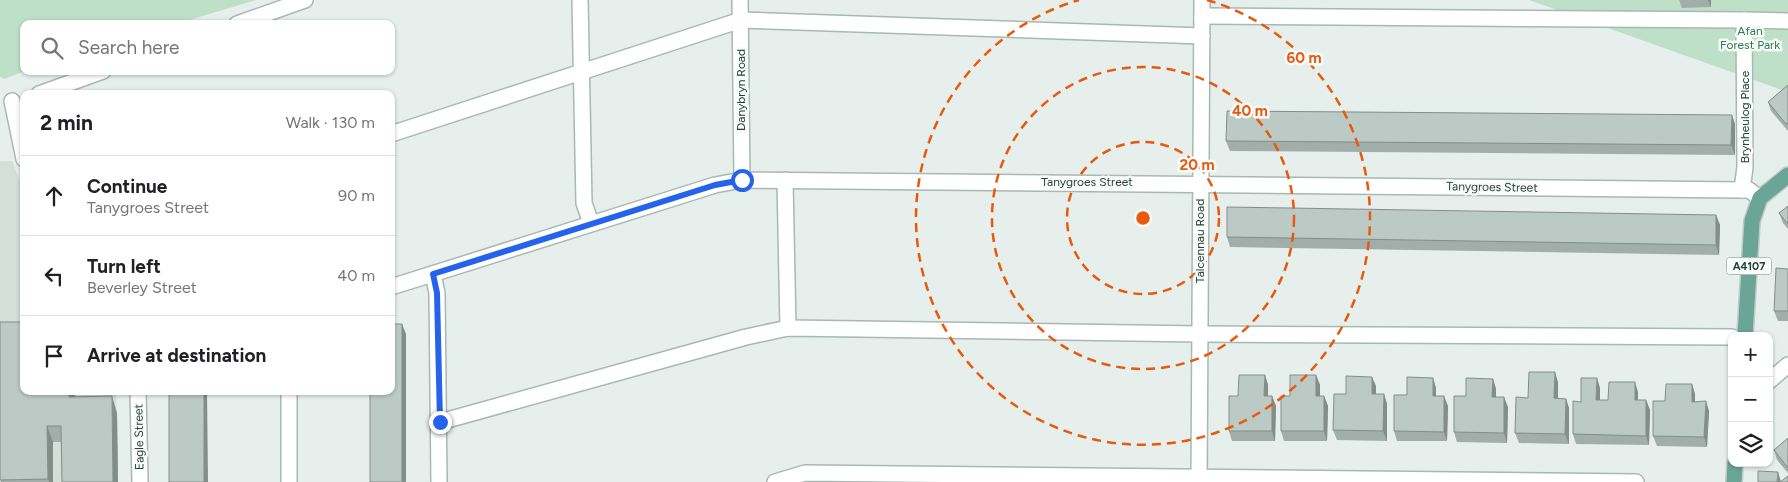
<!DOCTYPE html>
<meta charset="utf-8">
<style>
:root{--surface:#fff;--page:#f2f2f2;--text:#202124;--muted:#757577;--line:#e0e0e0}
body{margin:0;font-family:Figtree,sans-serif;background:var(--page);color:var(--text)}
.controls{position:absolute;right:15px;bottom:15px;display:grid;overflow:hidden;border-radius:10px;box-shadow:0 1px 4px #0004}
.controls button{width:45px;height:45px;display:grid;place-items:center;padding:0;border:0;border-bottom:1px solid var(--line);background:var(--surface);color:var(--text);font:25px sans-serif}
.stop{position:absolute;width:15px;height:15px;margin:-11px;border:4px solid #2563eb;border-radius:50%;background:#fff}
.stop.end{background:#2563eb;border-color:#fff;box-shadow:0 1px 5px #0008}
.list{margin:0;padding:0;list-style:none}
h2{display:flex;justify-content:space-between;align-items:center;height:65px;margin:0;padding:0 20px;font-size:21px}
h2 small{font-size:16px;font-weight:400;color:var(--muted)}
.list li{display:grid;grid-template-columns:32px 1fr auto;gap:15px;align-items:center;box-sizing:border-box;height:80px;padding:0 20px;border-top:1px solid var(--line)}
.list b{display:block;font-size:19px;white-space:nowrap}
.list p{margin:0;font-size:16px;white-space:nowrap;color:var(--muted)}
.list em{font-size:16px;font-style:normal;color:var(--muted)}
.icon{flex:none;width:28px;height:28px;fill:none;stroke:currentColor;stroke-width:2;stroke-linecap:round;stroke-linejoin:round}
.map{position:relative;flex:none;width:1788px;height:482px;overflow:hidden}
.search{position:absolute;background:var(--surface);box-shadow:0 1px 4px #0004;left:20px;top:20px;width:375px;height:55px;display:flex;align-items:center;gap:12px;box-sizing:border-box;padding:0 18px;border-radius:10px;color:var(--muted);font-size:19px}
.panel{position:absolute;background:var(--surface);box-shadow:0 1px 4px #0004;left:20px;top:90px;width:375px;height:305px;border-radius:10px}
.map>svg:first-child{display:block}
.built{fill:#d4dfda}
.green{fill:#bfe0c8}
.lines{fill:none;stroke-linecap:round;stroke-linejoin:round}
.minor-casing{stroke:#a8b8b2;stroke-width:18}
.major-casing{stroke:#c2cac8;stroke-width:18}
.minor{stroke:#fff;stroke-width:15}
.major{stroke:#6aa596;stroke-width:15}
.wall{fill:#a1aea9}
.shaded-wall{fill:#838d89}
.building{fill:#bbcac4;stroke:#838d89}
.route{stroke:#2563eb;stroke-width:6}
.ring{fill:none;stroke:#e8590c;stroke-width:2.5;stroke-dasharray:9 6}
.labels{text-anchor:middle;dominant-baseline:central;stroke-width:5;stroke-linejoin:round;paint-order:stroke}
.shield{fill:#f7fbf9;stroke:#637a73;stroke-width:1}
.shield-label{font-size:11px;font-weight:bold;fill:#24423a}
.park-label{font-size:12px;fill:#2d7a4b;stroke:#f7fbf9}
.street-label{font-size:12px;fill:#24423a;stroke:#f7fbf9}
.centre{fill:#e8590c;stroke:#f7fbf9;stroke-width:2.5}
.ring-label{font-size:15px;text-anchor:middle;font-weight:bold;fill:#e8590c;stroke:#f7fbf9;stroke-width:5;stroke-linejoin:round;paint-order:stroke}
</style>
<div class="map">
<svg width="1788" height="482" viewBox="0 0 1788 482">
<rect width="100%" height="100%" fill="#e6efeb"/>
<polygon class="built" points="0,161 12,161 24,191 24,391 116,391 118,482 0,482"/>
<g class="green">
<polygon points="0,0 256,0 176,24 24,24 25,71 4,79 0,77"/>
<polygon points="1529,0 1788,0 1788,92"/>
</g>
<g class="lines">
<g class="minor-casing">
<g id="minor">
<polyline points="580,0 584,203 591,223"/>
<polyline points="740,0 742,180"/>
<polyline points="1202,16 1744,20 1745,167 1742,190"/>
<polyline points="1744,20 1788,21"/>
<polyline points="237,24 305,0"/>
<polyline points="39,94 103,71"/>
<polyline points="12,101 24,159"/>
<polyline points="391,134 741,20 1202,36"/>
<polyline points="785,180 788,328"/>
<polyline points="433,274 437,293 439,482"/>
<polyline points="391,287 715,185 742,180 1742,190 1749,190 1760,198"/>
<polyline points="1769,381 1788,365"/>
<polyline points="138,391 140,482"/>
<polyline points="289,391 289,482"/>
<polyline points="440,422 746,337 788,328 1199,334 1732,337"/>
<polyline points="775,482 805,473 1636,482"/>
<polyline points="1199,482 1202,0"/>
</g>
</g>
<g class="major-casing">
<g id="major">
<polyline points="1745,336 1752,221 1760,198 1788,175"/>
<polyline points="1734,482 1735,463"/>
</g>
</g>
<use href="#minor" class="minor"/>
<use href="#major" class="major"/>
</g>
<g class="wall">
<polygon points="1679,0 1711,0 1711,7 1682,8"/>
<polygon points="1788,85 1788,131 1771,111 1768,102"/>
<polygon points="1735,124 1735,155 1230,151 1226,141"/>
<polygon points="1788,206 1788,229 1783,223 1779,213"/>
<polygon points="1716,215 1720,225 1719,255 1230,247 1227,237"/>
<polygon points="1788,269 1788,321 1778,321 1774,311"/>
<polygon points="1265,375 1268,385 1268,396 1272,396 1276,406 1275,441 1232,441 1229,431 1238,396"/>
<polygon points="1316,375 1320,385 1320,396 1324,396 1328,406 1327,441 1284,441 1281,431 1290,396"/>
<polygon points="1433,378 1436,388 1436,396 1448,406 1447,441 1397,441 1394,431 1407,395"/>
<polygon points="1493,379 1496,389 1496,397 1508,407 1507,443 1457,442 1454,432 1466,396"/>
<polygon points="1558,382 1558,398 1566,399 1569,408 1569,444 1519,443 1515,433 1528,398"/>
<polygon points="1692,384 1695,394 1695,402 1709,411 1707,447 1657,446 1653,436 1665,401"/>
<polygon points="1376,386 1376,394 1384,394 1387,404 1387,441 1337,440 1333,430 1346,394"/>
<polygon points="1600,388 1600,400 1608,400 1638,392 1638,400 1646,400 1650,410 1649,445 1576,444 1573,434 1581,402"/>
<polygon points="75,397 117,413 118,482 62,482 61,442 53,442 53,482 1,482 0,469"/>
<polygon points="1788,438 1788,473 1777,460 1774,450"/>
</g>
<g class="shaded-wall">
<polygon points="1708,0 1711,0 1711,7"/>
<polygon points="1732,115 1735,124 1735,155 1731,145"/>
<polygon points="1716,215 1720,225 1719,255 1716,245"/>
<polygon points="402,324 406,334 406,482 402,482"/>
<polygon points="1555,372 1558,382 1558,408 1554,398"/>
<polygon points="1265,375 1268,385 1268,406 1264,396"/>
<polygon points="1316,375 1320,385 1320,406 1316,396"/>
<polygon points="1372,377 1376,386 1376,404 1372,394"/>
<polygon points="1433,378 1436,388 1436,405 1433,396"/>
<polygon points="1597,378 1600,388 1600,410 1596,400"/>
<polygon points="1493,379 1496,389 1496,406 1492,397"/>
<polygon points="1635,382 1638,392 1638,410 1635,400"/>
<polygon points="1692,384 1695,394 1695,412 1692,402"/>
<polygon points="69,391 75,391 75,414 69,397"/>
<polygon points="204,391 207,391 208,482 204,482"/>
<polygon points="1384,394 1387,404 1387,441 1383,431"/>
<polygon points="112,396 117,413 118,482 113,482"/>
<polygon points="1272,396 1276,406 1275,441 1272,431"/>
<polygon points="1324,396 1328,406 1327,441 1324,431"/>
<polygon points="1444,396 1448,406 1447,441 1444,432"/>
<polygon points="1504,397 1508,407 1507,443 1504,433"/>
<polygon points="1566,399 1569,408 1569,444 1565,434"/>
<polygon points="1646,400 1650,410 1649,445 1646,436"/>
<polygon points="1706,401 1709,411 1707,447 1704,437"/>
<polygon points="47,426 53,442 53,482 49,482 48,479"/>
<polygon points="1778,472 1781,482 1777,482"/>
</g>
<g class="building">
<polygon points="1788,85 1788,122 1786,124 1768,102"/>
<polygon points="1227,111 1732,115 1731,145 1226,141"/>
<polygon points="1788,206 1788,224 1779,213"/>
<polygon points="1227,207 1716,215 1716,245 1227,237"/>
<polygon points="1776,268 1788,269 1788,311 1774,311"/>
<polygon points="0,322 24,322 24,391 69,391 69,397 112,396 113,482 62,482 61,426 47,426 48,479 0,480"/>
<polygon points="391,324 402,324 402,482 370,482 370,391 391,391"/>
<polygon points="1529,372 1555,372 1554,398 1566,399 1565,434 1515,433 1516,397 1528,398"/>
<polygon points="1239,375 1265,375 1264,396 1272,396 1272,431 1229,431 1229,396 1238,396"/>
<polygon points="1290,375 1316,375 1316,396 1324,396 1324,431 1281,431 1281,396 1290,396"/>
<polygon points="1346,376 1372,377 1372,394 1384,394 1383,431 1333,430 1334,394 1346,394"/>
<polygon points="1407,377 1433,378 1433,396 1444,396 1444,432 1394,431 1394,395 1407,395"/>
<polygon points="1466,378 1493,379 1492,397 1504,397 1504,433 1454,432 1454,396 1466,396"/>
<polygon points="1581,378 1597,378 1596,400 1608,400 1609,382 1635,382 1635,400 1646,400 1646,436 1573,434 1573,401 1581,402"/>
<polygon points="1666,384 1692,384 1692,402 1706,401 1704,437 1653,436 1653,401 1665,401"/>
<rect x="169" y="391" width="35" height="91"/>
<polygon points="1788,438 1788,468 1774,450"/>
<polygon points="1758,471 1778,472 1777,482 1758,482"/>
<polygon points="1788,476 1788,482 1780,482"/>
</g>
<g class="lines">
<polyline class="route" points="440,422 437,293 433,274 715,185 742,180"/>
</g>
<g class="ring">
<circle cx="1143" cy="218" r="76"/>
<circle cx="1143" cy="218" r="151"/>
<path d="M1207 0A227 227 0 1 1 1079 0"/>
</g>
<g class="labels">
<rect class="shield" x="1726.5" y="257.5" width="45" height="17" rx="4"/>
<g class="shield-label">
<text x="1749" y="266">A4107</text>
</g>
<g class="park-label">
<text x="1750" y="31">Afan<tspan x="1750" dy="14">Forest Park</tspan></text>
</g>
<g class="street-label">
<text transform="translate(741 90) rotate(-90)">Danybryn Road</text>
<text transform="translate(1745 117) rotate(-90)">Brynheulog Place</text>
<text x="1087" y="182">Tanygroes Street</text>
<text transform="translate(1492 187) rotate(1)">Tanygroes Street</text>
<text transform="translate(1200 241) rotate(-90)">Talcennau Road</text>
<text transform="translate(139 437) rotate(-91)">Eagle Street</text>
</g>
</g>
<circle cx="1143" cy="218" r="8" class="centre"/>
<g class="ring-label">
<text x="1304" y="63">60 m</text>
<text x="1250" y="116">40 m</text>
<text x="1197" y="170">20 m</text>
</g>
</svg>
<div class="controls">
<button>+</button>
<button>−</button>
<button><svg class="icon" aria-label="layers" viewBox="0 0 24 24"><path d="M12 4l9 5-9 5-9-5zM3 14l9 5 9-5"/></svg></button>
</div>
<div class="stop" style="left:742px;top:180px"></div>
<div class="stop end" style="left:440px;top:422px"></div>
<div class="search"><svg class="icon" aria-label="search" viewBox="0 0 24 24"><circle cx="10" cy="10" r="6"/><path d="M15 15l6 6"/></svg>Search here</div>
<section class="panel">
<h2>2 min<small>Walk · 130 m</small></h2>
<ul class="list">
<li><svg class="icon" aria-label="ahead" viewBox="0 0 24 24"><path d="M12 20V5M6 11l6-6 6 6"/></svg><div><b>Continue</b><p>Tanygroes Street</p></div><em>90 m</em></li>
<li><svg class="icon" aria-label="left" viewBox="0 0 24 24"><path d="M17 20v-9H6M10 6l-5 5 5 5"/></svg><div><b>Turn left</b><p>Beverley Street</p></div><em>40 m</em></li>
<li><svg class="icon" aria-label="arrive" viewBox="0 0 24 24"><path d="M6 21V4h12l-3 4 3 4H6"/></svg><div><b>Arrive at destination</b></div></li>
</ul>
</section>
</div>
